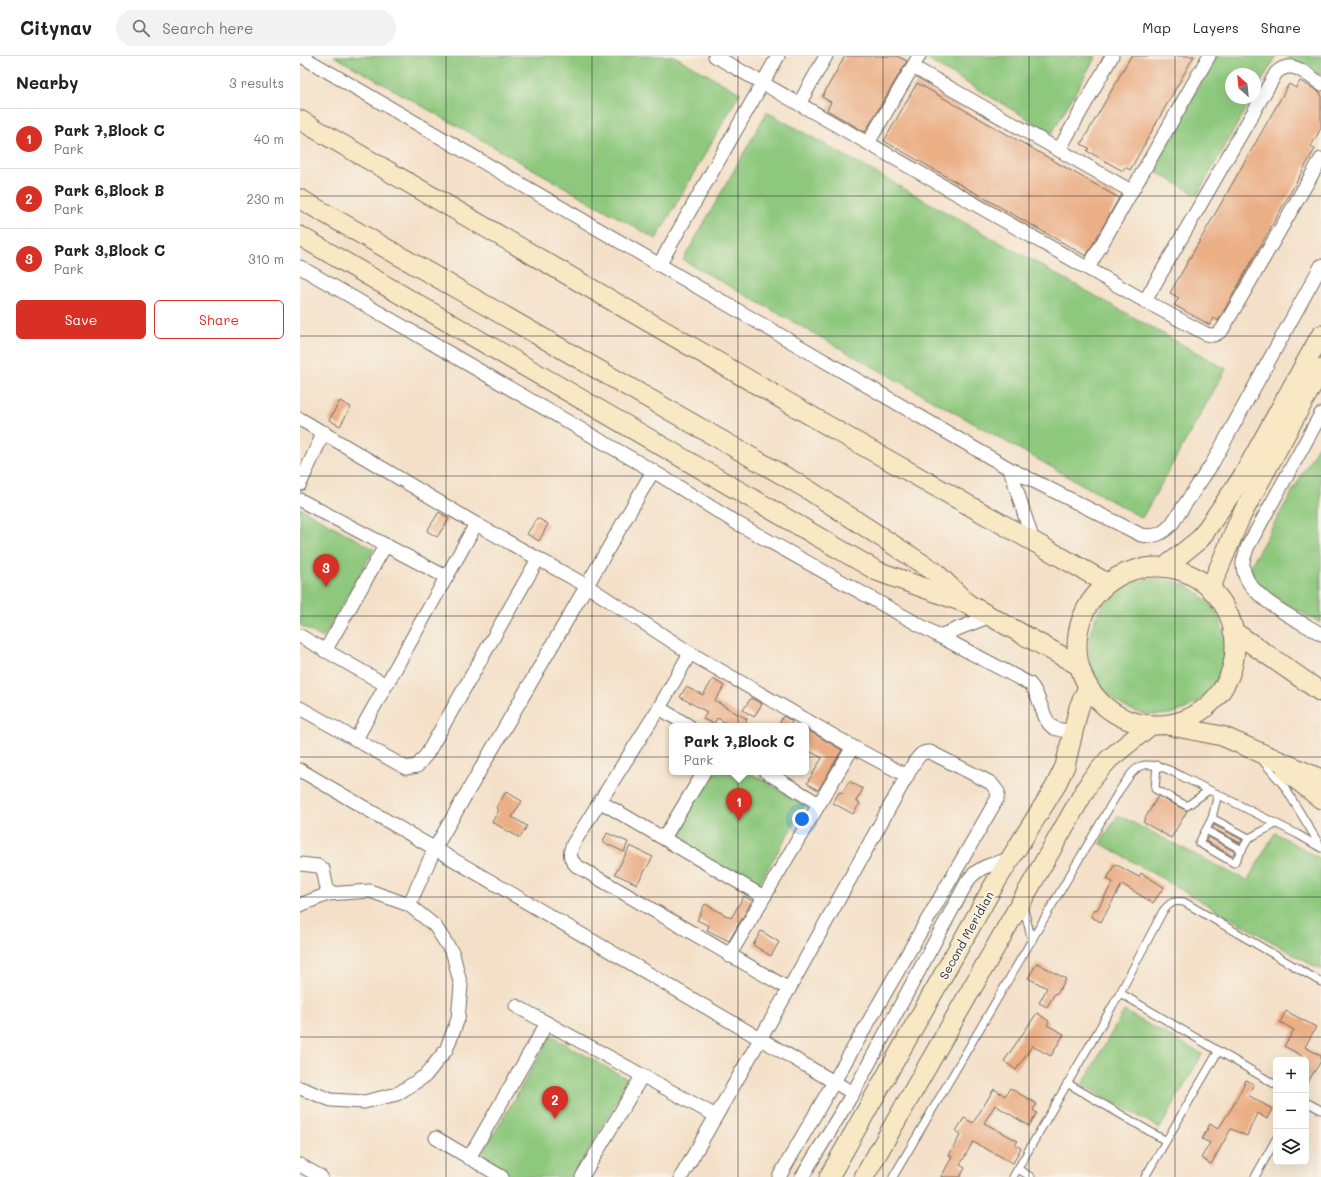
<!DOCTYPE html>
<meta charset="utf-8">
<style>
:root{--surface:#fff;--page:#f2f2f2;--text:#202124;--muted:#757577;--line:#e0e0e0;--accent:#d93025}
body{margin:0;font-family:Mali,sans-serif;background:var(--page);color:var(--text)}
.controls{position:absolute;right:12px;bottom:12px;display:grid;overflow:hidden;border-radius:6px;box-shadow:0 4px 16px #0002}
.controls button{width:36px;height:36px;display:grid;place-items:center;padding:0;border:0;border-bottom:1px solid var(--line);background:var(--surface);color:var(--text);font:20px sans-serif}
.compass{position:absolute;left:925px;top:12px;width:36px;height:36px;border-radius:50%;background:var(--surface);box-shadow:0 4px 16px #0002;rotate:333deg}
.you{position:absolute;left:502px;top:763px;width:14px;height:14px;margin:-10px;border:3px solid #fff;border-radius:50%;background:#1a73e8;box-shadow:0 0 0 6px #1a73e833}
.badge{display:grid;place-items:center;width:26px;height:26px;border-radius:50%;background:var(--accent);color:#fff;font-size:13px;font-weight:700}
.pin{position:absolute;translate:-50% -33px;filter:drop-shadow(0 1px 2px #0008)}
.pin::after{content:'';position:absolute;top:21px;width:14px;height:12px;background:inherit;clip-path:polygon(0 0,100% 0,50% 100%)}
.popup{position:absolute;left:369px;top:667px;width:140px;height:52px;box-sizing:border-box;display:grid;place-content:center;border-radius:6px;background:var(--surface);filter:drop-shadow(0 1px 3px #0005);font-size:13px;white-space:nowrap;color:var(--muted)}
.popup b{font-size:15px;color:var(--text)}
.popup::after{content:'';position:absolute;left:50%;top:100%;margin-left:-8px;border:8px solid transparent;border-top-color:var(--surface)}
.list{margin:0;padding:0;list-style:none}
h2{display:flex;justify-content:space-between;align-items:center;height:52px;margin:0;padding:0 16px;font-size:17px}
h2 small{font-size:13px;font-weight:400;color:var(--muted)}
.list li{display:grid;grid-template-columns:26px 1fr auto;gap:12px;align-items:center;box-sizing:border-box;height:60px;padding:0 16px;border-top:1px solid var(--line)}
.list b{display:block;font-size:15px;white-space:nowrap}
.list p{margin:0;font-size:13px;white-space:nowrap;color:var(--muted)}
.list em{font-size:13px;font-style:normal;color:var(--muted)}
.actions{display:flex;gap:8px;padding:12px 16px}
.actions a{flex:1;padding:9px 0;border:1px solid var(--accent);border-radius:6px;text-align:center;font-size:14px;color:var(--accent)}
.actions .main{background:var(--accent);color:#fff}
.icon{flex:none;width:22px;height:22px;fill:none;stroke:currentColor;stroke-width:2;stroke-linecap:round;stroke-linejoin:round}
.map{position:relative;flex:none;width:1021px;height:1121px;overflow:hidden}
header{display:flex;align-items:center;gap:24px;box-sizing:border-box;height:56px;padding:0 20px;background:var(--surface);border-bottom:1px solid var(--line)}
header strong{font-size:19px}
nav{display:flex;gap:22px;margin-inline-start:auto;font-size:14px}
.search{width:280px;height:36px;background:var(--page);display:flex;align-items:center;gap:10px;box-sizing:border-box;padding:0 14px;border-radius:22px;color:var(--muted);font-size:15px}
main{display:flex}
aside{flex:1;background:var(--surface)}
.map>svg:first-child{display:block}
.green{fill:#8dc87d;stroke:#5c7a54}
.building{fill:#ebaf86}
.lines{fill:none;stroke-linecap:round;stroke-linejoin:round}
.lane-casing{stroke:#716a62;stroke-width:9}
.street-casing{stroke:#716a62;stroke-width:15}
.secondary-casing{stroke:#716a62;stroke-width:21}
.lane{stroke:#fff;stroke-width:7}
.street{stroke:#fff;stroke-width:13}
.secondary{stroke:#f8e8c3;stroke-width:19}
.grid{fill:none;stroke:#2b2b2b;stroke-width:1;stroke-opacity:0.55}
.labels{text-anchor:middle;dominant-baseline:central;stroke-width:4;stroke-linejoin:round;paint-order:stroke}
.street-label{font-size:12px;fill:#2b2b2b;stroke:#f7f3e8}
</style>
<header>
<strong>Citynav</strong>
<div class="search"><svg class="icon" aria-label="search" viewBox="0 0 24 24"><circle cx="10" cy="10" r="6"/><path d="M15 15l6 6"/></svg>Search here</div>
<nav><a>Map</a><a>Layers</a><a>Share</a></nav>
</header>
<main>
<aside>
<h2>Nearby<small>3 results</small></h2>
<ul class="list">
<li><span class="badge">1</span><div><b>Park 7,Block C</b><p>Park</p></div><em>40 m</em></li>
<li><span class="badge">2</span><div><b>Park 6,Block B</b><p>Park</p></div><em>230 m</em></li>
<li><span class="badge">3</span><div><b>Park 3,Block C</b><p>Park</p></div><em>310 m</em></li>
</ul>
<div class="actions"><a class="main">Save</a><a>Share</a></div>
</aside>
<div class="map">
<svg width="1021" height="1121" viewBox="0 0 1021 1121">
<rect width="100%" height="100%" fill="#f7f3e8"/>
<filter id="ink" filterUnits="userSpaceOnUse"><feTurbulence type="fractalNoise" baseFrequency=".025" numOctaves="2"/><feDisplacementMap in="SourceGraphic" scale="8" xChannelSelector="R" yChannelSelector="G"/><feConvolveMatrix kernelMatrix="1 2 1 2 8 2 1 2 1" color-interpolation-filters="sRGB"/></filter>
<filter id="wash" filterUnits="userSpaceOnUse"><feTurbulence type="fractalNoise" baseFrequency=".012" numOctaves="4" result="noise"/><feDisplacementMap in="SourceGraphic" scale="16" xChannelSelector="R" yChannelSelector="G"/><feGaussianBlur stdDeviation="0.9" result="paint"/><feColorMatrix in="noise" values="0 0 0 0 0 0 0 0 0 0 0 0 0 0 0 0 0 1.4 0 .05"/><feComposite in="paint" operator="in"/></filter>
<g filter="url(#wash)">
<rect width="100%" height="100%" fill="#f4e0c8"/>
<g class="green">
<polygon points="34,0 374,0 440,37 356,183"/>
<polygon points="627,0 796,0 752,77 626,3"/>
<polygon points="916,0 976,0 955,37 955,18 931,18 931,42 952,42 897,139 851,113"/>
<polygon points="985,0 1021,0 1021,20"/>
<polygon points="467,56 926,313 842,462 383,204"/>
<path d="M1021,385v182c-16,-9 -69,-33 -70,-53 0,-3 1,-7 2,-9z"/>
<polygon points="0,452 74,493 23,582 0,569"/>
<circle cx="857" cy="591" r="68"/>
<polygon points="412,716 449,716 505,749 457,831 373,782"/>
<polygon points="818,759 947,825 975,777 1021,803 1021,914 800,787"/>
<polygon points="824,955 902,998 860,1072 782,1029"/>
<polygon points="251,980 329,1024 273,1121 214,1121 180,1102"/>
</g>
<g id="blocks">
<g class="building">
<polygon points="545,0 597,0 607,5 565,76 527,54 531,46 522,41"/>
<polygon points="831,0 894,0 830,114 825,111 823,115 787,95 789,92 781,88"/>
<polygon points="1000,25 1021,37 1021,72 1011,90 1015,93 918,265 914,262 910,269 874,249 879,242 870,237 989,28 996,32"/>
<polygon points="617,27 819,142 786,200 584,85"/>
<polygon points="40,345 51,351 40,370 29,364"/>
<polygon points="139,456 149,463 137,481 127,475"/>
<polygon points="237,462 248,468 239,485 227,478"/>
<polygon points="413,623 424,630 415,645 447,663 444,670 433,670 417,662 414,668 403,663 407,656 380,641 386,631 403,639"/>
<polygon points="451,642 462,648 454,661 443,654"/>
<polygon points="483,660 492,665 490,670 478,670"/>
<polygon points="506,673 542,694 518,734 507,727 522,702 506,693"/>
<polygon points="549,725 563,733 556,745 560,747 553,758 533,747 539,736 542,737"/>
<polygon points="206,736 222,745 212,761 227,770 220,782 192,766 199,754 196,752"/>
<polygon points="858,740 887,755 871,782 843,766"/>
<polygon points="914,769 942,784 940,787 912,772"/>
<polygon points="307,777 328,786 324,796 303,786"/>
<polygon points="908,781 935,796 932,800 906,785"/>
<polygon points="330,790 353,801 337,828 315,818"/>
<polygon points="815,808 839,821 841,817 864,831 853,847 822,828 801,866 791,861 795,853 797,854 813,826 807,823"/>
<polygon points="444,840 452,845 429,885 407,874 409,870 397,864 405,848 431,862"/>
<polygon points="461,875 479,886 471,900 453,889"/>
<polygon points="737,907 766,923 757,938 755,937 747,951 739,947 747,932 728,922"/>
<polygon points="986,955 1016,971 1005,991 1021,1000 1021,1005 1006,1029 1006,1002 984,990 994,974 980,966"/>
<polygon points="737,957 749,965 747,969 764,978 751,1000 732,990 716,1014 704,1005"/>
<polygon points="946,1024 954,1028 948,1039 972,1053 967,1063 957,1057 947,1080 931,1073 911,1108 901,1102 910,1087 902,1083 910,1068 918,1073 933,1050"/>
<polygon points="710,1032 737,1048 733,1054 737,1057 729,1070 695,1049 684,1067 718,1085 715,1089 721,1092 713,1107 673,1086 660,1109 665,1112 660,1121 641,1121 652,1101 649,1099 661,1078 656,1075 664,1062 673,1067 694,1033 705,1040"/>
</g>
</g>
</g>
<g filter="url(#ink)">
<use href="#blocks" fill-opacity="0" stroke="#716a62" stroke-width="1"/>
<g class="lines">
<g class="lane-casing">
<g id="lane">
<polyline points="962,704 984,730 1021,791"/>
<polyline points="857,709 855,733 887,750 909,734"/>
<polyline points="918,738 912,762 899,787 934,807 949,782 976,768"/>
<polyline points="912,762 949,782"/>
<polyline points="906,774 942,794"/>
<polyline points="723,849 732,885"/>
<polyline points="820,937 976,1029"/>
<polyline points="767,1027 866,1085"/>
<polyline points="1006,1046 1021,1054"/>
<polyline points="718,1113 731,1121"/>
<path d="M593,1121l226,-386c17,-24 19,-33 50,-21l128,64 24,14"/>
<path d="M713,1121l107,-184 43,-82c7,-8 10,-11 21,-9l137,80"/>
<polyline points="845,1121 918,996"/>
<polyline points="955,1121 976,1083"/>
</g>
</g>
<g class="street-casing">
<g id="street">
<path d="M1,0l709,413 131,66c14,2 20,0 30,-10l41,-61 109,-198"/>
<path d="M415,0l430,245 61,33c7,2 10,1 16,-4l99,-171"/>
<polyline points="613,11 831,135"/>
<polyline points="499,48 526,0"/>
<polyline points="568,87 619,0"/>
<polyline points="759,94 812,0"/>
<polyline points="359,209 478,0"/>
<path d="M0,211l353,204 82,51 204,114 91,48c11,11 12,38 24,44 6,2 13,3 19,4"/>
<polyline points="788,212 909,0"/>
<path d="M845,245l131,-228c16,-15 30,1 45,11"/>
<path d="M1021,358l-74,134c-1,5 -4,11 -4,15 -2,32 55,57 78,71"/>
<polyline points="0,363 176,468 287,530 390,597 553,691 607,720"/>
<polyline points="710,413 733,485"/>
<polyline points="0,428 24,376"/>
<polyline points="0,444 146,521"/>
<polyline points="0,580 86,629"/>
<polyline points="639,580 691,560"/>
<polyline points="25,595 85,490"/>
<path d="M390,597l-31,55 -86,136c-4,10 -4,15 4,22l212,123"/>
<polyline points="0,652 106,712 117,710 127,698 238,503"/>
<polyline points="359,652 389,670"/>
<polyline points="56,683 176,468"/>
<polyline points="0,714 553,1037"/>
<polyline points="466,716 519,748"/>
<polyline points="301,746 464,841"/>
<polyline points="364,782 404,716"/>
<polyline points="0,808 18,810 23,813 28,838"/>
<polyline points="0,849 28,838 70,835 109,849 135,870 153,898 161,930 158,963 146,994 125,1020 97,1038 64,1046 31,1044 0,1032"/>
<polyline points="109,849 135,792 353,415"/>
<polyline points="429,900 553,691"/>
<polyline points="216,950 416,1060"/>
<polyline points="136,1082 202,1121"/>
<polyline points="169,1102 247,967"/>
<polyline points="0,1109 21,1121"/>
<polyline points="282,1121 342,1020"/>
<path d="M381,1121l108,-188 125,-226c5,-7 8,-12 16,-11l61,31 7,9 -1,7 -218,378"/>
<path d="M502,1121l51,-84 114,-211c11,-16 26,-18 43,-23"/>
</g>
</g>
<g class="secondary-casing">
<g id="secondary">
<polyline points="0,64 551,383 807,527"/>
<polyline points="0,143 507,433 635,516 668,548 778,609"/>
<polyline points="0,180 577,515 663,546"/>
<polyline points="865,511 900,483 943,420 1021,279"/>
<circle cx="856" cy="590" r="79"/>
<polyline points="910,533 941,460 1021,313"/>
<polyline points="933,575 1021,636"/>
<polyline points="867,669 922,680 1021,723"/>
<polyline points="986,715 1021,743"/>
<polyline points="529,1121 694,829 755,731 765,710 779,651 788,631"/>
<polyline points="564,1121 791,724 809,703 851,669"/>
</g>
</g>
<use href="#lane" class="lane"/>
<use href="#street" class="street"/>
<use href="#secondary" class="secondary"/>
</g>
</g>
<path class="grid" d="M146,0v1121M292,0v1121M438,0v1121M583,0v1121M729,0v1121M875,0v1121M0,140h1021M0,280h1021M0,420h1021M0,560h1021M0,701h1021M0,841h1021M0,981h1021"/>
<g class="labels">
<g class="street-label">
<text transform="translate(666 879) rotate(-61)">Second Meridian</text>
</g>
</g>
</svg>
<div class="controls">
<button>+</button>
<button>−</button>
<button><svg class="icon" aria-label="layers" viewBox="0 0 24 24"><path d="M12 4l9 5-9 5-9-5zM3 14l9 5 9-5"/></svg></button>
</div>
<svg class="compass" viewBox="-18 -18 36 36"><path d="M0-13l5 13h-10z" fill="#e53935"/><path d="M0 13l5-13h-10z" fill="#757577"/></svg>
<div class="you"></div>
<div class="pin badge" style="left:439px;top:765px">1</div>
<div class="popup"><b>Park 7,Block C</b>Park</div>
<div class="pin badge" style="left:255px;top:1063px">2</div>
<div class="pin badge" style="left:26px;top:531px">3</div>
</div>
</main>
